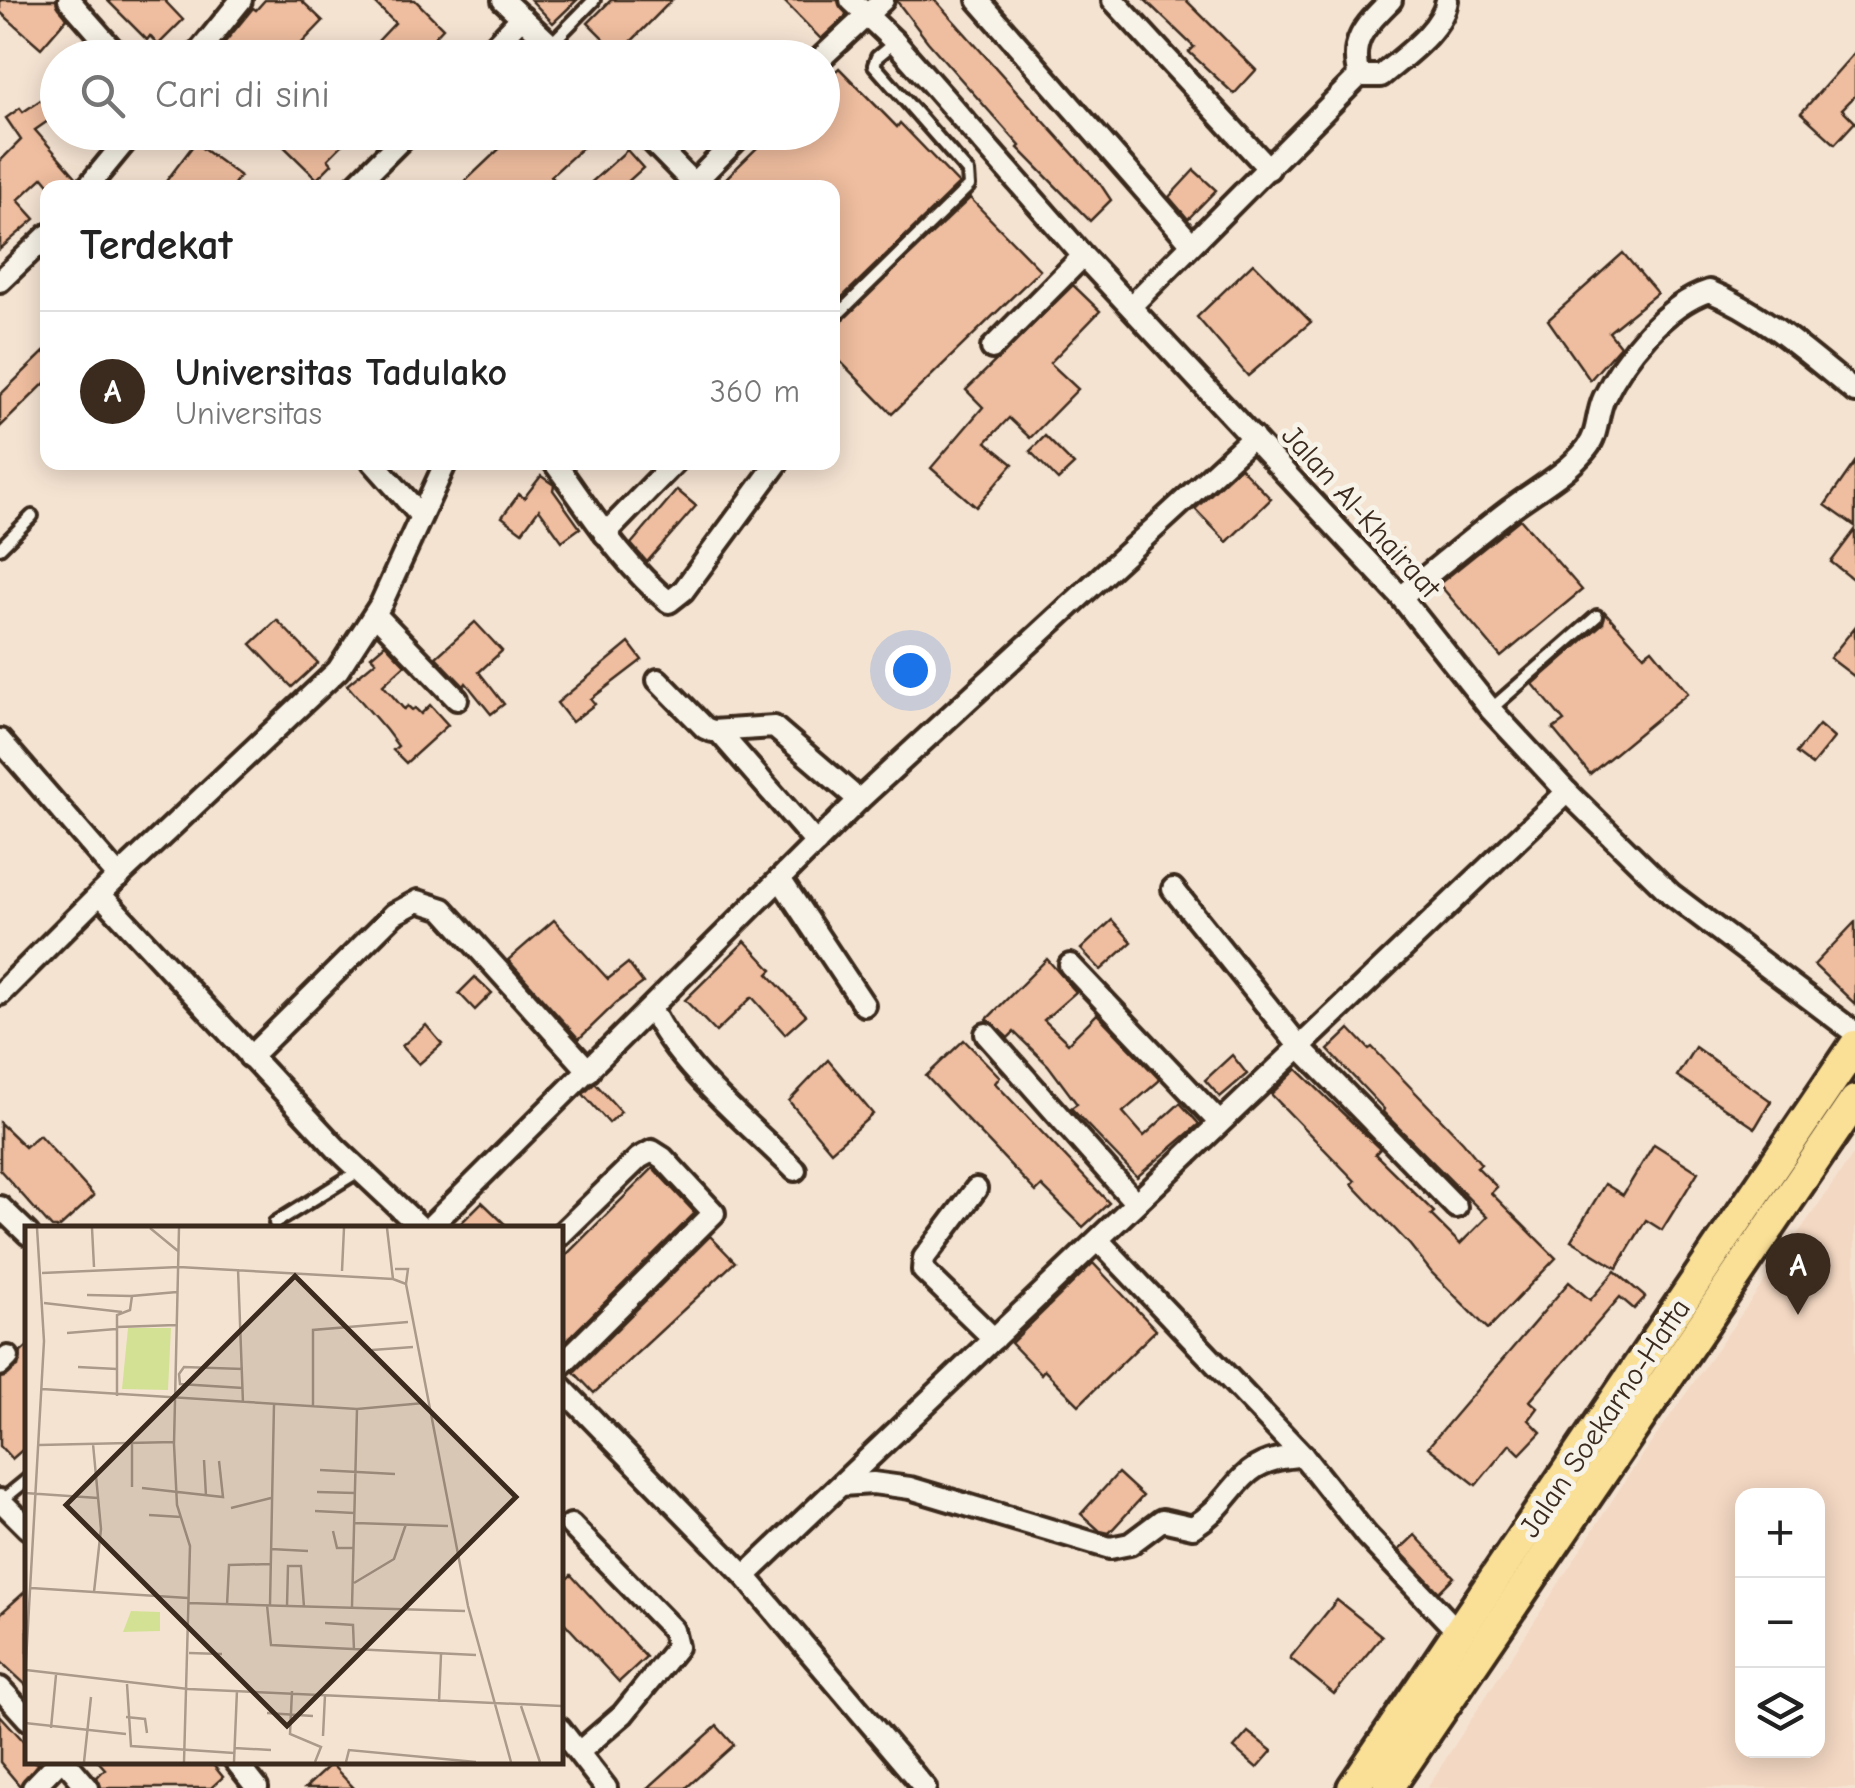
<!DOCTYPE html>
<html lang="id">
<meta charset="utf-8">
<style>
:root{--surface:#fff;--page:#f6f6f6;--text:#222;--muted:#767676;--line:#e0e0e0;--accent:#3b2a1e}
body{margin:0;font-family:"Comic Neue",sans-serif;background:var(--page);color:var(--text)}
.controls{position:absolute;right:30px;bottom:30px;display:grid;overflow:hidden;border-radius:20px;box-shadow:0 5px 25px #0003}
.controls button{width:90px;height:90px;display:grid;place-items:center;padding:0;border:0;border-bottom:2px solid var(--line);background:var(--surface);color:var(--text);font:50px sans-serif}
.you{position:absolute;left:910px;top:670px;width:35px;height:35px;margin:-25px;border:8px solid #fff;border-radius:50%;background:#1a73e8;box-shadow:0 0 0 15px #1a73e833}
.badge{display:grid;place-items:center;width:65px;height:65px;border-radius:50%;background:var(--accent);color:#fff;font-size:32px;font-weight:700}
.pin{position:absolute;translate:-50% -82px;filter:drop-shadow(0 2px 5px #0008)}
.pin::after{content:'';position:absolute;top:52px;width:35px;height:30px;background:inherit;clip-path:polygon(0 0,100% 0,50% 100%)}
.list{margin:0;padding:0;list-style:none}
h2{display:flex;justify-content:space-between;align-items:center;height:130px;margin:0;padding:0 40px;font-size:42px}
h2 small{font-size:32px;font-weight:400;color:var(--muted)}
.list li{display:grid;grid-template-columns:65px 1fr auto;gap:30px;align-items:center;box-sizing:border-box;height:160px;padding:0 40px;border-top:2px solid var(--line)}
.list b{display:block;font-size:38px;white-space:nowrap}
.list p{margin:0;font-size:32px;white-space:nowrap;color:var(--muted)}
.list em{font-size:32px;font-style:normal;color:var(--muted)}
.icon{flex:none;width:55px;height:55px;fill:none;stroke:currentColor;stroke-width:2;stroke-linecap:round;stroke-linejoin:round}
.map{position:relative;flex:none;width:1855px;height:1788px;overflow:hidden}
.search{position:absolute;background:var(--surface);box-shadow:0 5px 25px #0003;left:40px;top:40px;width:800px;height:110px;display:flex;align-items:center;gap:25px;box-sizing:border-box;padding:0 35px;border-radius:55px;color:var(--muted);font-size:38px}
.panel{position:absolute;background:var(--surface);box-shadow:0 5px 25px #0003;left:40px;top:180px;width:800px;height:290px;border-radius:20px}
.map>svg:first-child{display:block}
.built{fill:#f3d8c3;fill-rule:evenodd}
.building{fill:#efbd9f;stroke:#3b2a1e;stroke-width:2.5}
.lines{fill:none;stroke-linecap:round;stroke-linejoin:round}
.lane-casing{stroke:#3b2a1e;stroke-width:18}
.street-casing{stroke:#3b2a1e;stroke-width:28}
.primary-casing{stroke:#3b2a1e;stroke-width:38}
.lane{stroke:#f7f3e8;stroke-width:10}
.street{stroke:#f7f3e8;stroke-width:20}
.primary{stroke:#fadf96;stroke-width:30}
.labels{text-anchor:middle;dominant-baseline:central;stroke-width:10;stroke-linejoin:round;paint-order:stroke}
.street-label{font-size:30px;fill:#3b2a1e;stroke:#f7f3e8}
.inset-road{fill:none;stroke:#ab998a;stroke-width:2.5}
.view{fill:#3b2a1e;fill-opacity:0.15;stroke:#3b2a1e;stroke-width:5}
.inset-edge{fill:none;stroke:#3b2a1e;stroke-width:5}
</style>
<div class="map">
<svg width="1855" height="1788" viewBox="0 0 1855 1788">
<rect width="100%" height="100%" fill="#f5e3d2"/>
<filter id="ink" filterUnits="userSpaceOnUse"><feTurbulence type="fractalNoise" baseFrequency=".01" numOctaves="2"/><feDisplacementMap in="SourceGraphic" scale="20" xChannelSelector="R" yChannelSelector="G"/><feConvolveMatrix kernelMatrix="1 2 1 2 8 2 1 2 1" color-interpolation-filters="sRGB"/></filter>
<g filter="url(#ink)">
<path class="built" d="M1855,1152v636h-428l199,-309zM1742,1496h76v254h-76z"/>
<g class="building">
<polygon points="0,0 56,0 67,18 41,48 0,12"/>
<polygon points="107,0 164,0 183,20 158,45 150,36 147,40"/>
<polygon points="265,0 301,0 323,21 298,47 310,58 212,58 253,8 256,10"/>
<polygon points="372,0 415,0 443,28 415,58 362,58 395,23"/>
<polygon points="531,0 577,0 553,23"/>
<polygon points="611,0 672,0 619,54 588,23"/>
<polygon points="783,0 838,0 847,15 821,39"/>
<polygon points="896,0 935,0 1101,185 1111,200 1090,221 1018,148 1020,146 928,42"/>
<polygon points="1145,0 1186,0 1256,70 1234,94 1189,52 1194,47"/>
<polygon points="1855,52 1855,96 1842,109 1855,122 1835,144 1801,113"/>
<polygon points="839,68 897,127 900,123 959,184 832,307 832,188 716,188 773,132 822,132 822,84"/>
<polygon points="58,88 58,114 35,130 77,178 73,188 52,188 43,177 18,200 35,219 0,249 0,161 21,140 6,118 20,108 23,112"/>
<polygon points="269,132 355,132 328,159 332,164 317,179"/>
<polygon points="517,132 568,132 582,148 551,176 562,188 458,188"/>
<polygon points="195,143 240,176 231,188 161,188"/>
<polygon points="627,150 643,168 621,188 585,188"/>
<polygon points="1194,170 1216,190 1188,219 1169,197"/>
<polygon points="970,198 1040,270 892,414 832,353 832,329"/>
<polygon points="1623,253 1657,293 1609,332 1620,346 1590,380 1548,320"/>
<polygon points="1253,263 1311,322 1248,376 1197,317"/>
<polygon points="1073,285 1100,311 1050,363 1078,389 1030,438 1009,418 986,442 1013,464 976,507 931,468 983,407 966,390"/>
<polygon points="48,348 48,380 0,427 0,395"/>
<polygon points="1045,436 1074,465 1058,480 1030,451"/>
<polygon points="1855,462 1855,526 1825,505"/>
<polygon points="1240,467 1271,499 1227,542 1195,509"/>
<polygon points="541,476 554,485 553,490 580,528 562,541 539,509 522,532 502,517 519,494 524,498"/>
<polygon points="677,490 696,506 647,562 631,544"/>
<polygon points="1520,519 1582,590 1501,657 1439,584"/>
<polygon points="1855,530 1855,581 1831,562"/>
<polygon points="1605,612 1644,655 1652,649 1688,693 1590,774 1553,729 1564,721 1533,684 1603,623"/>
<polygon points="277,620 318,663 292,687 251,644"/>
<polygon points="475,622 502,651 479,672 504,704 491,714 466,683 464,686 436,657"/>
<polygon points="1855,627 1855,677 1830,658"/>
<polygon points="629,643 642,660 591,699 595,704 572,722 557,703"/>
<polygon points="385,644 405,665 383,685 404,709 408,706 412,710 415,708 421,714 430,705 448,725 406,763 393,750 398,746 386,730 347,685 376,661 371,656"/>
<polygon points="1819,725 1834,738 1812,765 1796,753"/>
<polygon points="554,920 608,979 628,963 643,983 616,1003 579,1039 508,960"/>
<polygon points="1112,920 1132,942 1101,970 1081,949"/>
<polygon points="1855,922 1855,1004 1814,965"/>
<polygon points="745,941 772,970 768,974 806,1015 785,1034 752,997 716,1032 685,1000"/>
<polygon points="1047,959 1076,992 1044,1020 1068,1043 1097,1014 1160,1080 1123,1112 1144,1136 1180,1103 1199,1124 1137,1177 1071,1108 1077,1104 1048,1065 1014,1032 1008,1038 987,1019"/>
<polygon points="475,977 492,993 475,1010 459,993"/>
<polygon points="426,1025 442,1044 419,1064 402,1046"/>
<polygon points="1350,1029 1369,1049 1372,1047 1463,1142 1481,1164 1477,1167 1497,1187 1491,1193 1556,1258 1488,1329 1432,1273 1410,1245 1352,1184 1355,1181 1271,1094 1297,1069 1380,1149 1375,1154 1434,1212 1431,1215 1460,1244 1487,1217 1383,1112 1384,1109 1328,1050"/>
<polygon points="964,1040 1000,1077 995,1083 1109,1203 1083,1227 1042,1186 1036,1192 926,1076"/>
<polygon points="1695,1047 1771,1101 1755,1128 1677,1076"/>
<polygon points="1232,1055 1247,1074 1220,1097 1205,1080"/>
<polygon points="828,1060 873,1114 831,1151 789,1101"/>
<polygon points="595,1083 621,1112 609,1123 583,1094"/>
<polygon points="0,1123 25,1147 39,1135 94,1196 59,1228 52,1228 0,1170"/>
<polygon points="1654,1144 1698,1172 1662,1230 1646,1220 1617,1268 1571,1240 1605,1184 1623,1195"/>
<polygon points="653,1168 695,1213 560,1347 560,1261"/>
<polygon points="482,1202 509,1228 456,1228"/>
<polygon points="710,1236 735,1262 594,1393 574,1372"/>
<polygon points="1093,1263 1156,1330 1079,1405 1044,1370 1041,1374 1011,1343"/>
<polygon points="1615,1271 1645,1297 1634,1309 1620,1297 1530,1401 1538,1408 1529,1420 1541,1432 1520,1454 1510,1444 1476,1485 1428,1447 1569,1282 1590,1300"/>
<polygon points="28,1346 28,1445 12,1459 0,1446 0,1378 18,1367 21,1352"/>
<polygon points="1118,1473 1143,1496 1109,1533 1100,1531 1081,1514"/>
<polygon points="1415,1535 1454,1577 1439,1592 1399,1550"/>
<polygon points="571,1575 646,1657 619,1682 560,1618 560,1585"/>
<polygon points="28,1589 28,1687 0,1661 0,1614"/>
<polygon points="1337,1600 1382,1636 1334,1694 1290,1658"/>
<polygon points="0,1715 28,1746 28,1760 38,1763 20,1786 0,1762"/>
<polygon points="717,1726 734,1745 686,1788 648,1788"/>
<polygon points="1248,1732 1272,1751 1257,1768 1234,1748"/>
<polygon points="97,1760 209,1760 223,1777 211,1788 101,1788 97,1777 105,1769"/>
<polygon points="331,1764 354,1788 305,1788"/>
</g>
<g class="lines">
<g class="lane-casing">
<g id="lane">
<polyline points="551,44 594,0"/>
<polyline points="832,320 969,186 968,172 874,65 877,57 895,42"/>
<polyline points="0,548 32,516"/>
<polyline points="1491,709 1597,616"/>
<polyline points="275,1223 359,1171"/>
<polyline points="1,1501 28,1479"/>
</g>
</g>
<g class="street-casing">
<g id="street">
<polyline points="69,0 120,58"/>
<polyline points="503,0 565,58"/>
<polyline points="851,0 895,42 1083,256 1401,597 1491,710 1567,792 1671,894 1855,1033"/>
<polyline points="978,0 1191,243"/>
<polyline points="1113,0 1269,169"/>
<polyline points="194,58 241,0"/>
<polyline points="483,58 522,17"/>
<polyline points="821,58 883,0"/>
<path d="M1359,76h22c22,-19 62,-46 66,-76"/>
<polyline points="643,132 693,183"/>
<polyline points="87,188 133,132"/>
<polyline points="353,188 409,132"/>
<polyline points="689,188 744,132"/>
<polyline points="0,281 48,235"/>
<path d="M1131,306l228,-230c-11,-36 8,-52 32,-76"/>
<polyline points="992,348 1083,256"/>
<polyline points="373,462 421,516"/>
<path d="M554,462c36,49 67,101 115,140l14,-11 95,-129"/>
<polyline points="605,534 675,462"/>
<path d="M1401,597c36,-29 71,-59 108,-87 26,-20 58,-36 78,-62 12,-15 9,-33 17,-50 20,-41 61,-93 105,-107 56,23 100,64 146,101"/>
<polyline points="375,614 457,699"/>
<polyline points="658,680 705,728 712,731 774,727 859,800"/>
<polyline points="719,732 816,843"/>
<polyline points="0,740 119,877"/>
<polyline points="780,879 864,1005"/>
<polyline points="1173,889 1300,1047 1456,1207"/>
<polyline points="100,894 336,1148 421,1228"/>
<polyline points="1070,965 1219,1122"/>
<polyline points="0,994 100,894 338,670 381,604 446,462"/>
<path d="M651,1008c27,59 98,116 144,162"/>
<polyline points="986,1034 1135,1202"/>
<polyline points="250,1057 394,914 418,901 443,909 589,1071"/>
<polyline points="976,1189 924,1258 923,1270 994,1339"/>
<polyline points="0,1207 28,1234"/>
<polyline points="429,1228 859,800 1253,437"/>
<polyline points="560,1235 639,1158 652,1151 663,1158 714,1213 560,1366"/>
<polyline points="1099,1241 1303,1456 1366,1535 1460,1634"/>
<polyline points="0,1365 8,1357"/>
<polyline points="560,1386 745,1576 925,1788"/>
<path d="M841,1485l32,-2 37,5 200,60 20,-4 32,-24 31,7c49,-31 40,-69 110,-71"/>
<polyline points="0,1500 28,1528"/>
<polyline points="571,1525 673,1630 677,1647 623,1714 579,1752"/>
<polyline points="745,1576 1567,792"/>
<polyline points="0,1688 28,1719"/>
<polyline points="560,1729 606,1788"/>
<polyline points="64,1760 88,1788"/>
<polyline points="235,1760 257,1788"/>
<polyline points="33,1788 60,1760"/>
</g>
</g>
<g class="primary-casing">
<g id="primary">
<polyline points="1353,1788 1855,1046"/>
<polyline points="1388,1788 1855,1101"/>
</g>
</g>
<use href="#lane" class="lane"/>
<use href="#street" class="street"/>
<use href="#primary" class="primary"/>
</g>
</g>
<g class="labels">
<g class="street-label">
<text transform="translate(1361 512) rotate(48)">Jalan Al-Khairaat</text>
<text transform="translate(1605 1418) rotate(-56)">Jalan Soekarno-Hatta</text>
</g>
</g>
<g transform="translate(25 1226)">
<rect width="538" height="538" fill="#f5e3d2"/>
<path d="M103,102h43l-3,62 -46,-1zM106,385l29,1v19l-37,1z" fill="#d3e195"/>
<path class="inset-road" d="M67,2l2,39M125,2l28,23M154,2l-5,216 3,61 13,41 -6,216M362,2l6,51 13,5 2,-15h-13M213,43l5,134M317,45l2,-43M17,47l137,-6 214,12M381,58l62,322 43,156M62,69l45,1M19,77l78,9M92,101l59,-2M42,107l49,-4M347,124l41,-3M53,141l39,2M218,162l-63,-4 -1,-10 5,-7 59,2M17,163l315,20 67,-6M92,170v-81l13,-5 2,-14 45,-4M288,180v-76l95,-8M107,217v44M68,218l8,85 -7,63M14,219l135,-3M179,234l2,36M295,244l75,4M117,262l81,9 -4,-36M292,266l38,1M0,267l73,5M206,282l40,-10M290,285l39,2M124,289l32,2M330,297l93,3M308,305l4,17h17M246,323l37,2M329,357l40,-24 12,-35M6,362l157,10M163,377l277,8M202,379l2,-40 42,-1M242,379l4,40 205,10M245,379l4,-201M262,380l1,-40h13l3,41M327,381l5,-198M300,397l28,2 1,25M164,427l33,1M1,444l162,19 374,17M0,453l19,-338 -7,-113M102,458l4,62 103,7M267,465l-2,43 31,13 -6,15M414,476l2,-48M496,480l19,56M242,487l46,3M101,491l19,2 2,14M0,497l101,11M26,502l5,-53M298,510l2,-41M209,522l37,2M59,536l7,-65M209,536l3,-72M321,536l3,-12 127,12"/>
<path class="view" d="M270,50l221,221 -229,229 -221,-221z"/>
<rect width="538" height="538" class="inset-edge"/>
</g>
</svg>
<div class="controls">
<button>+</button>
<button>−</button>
<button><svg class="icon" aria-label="layers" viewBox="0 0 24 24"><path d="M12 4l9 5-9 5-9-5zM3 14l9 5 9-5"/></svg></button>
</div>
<div class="you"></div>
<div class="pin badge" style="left:1798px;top:1315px">A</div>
<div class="search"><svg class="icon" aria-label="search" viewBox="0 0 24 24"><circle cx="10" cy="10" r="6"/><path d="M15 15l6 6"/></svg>Cari di sini</div>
<section class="panel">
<h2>Terdekat<small></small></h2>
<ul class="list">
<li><span class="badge">A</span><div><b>Universitas Tadulako</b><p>Universitas</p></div><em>360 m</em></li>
</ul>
</section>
</div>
